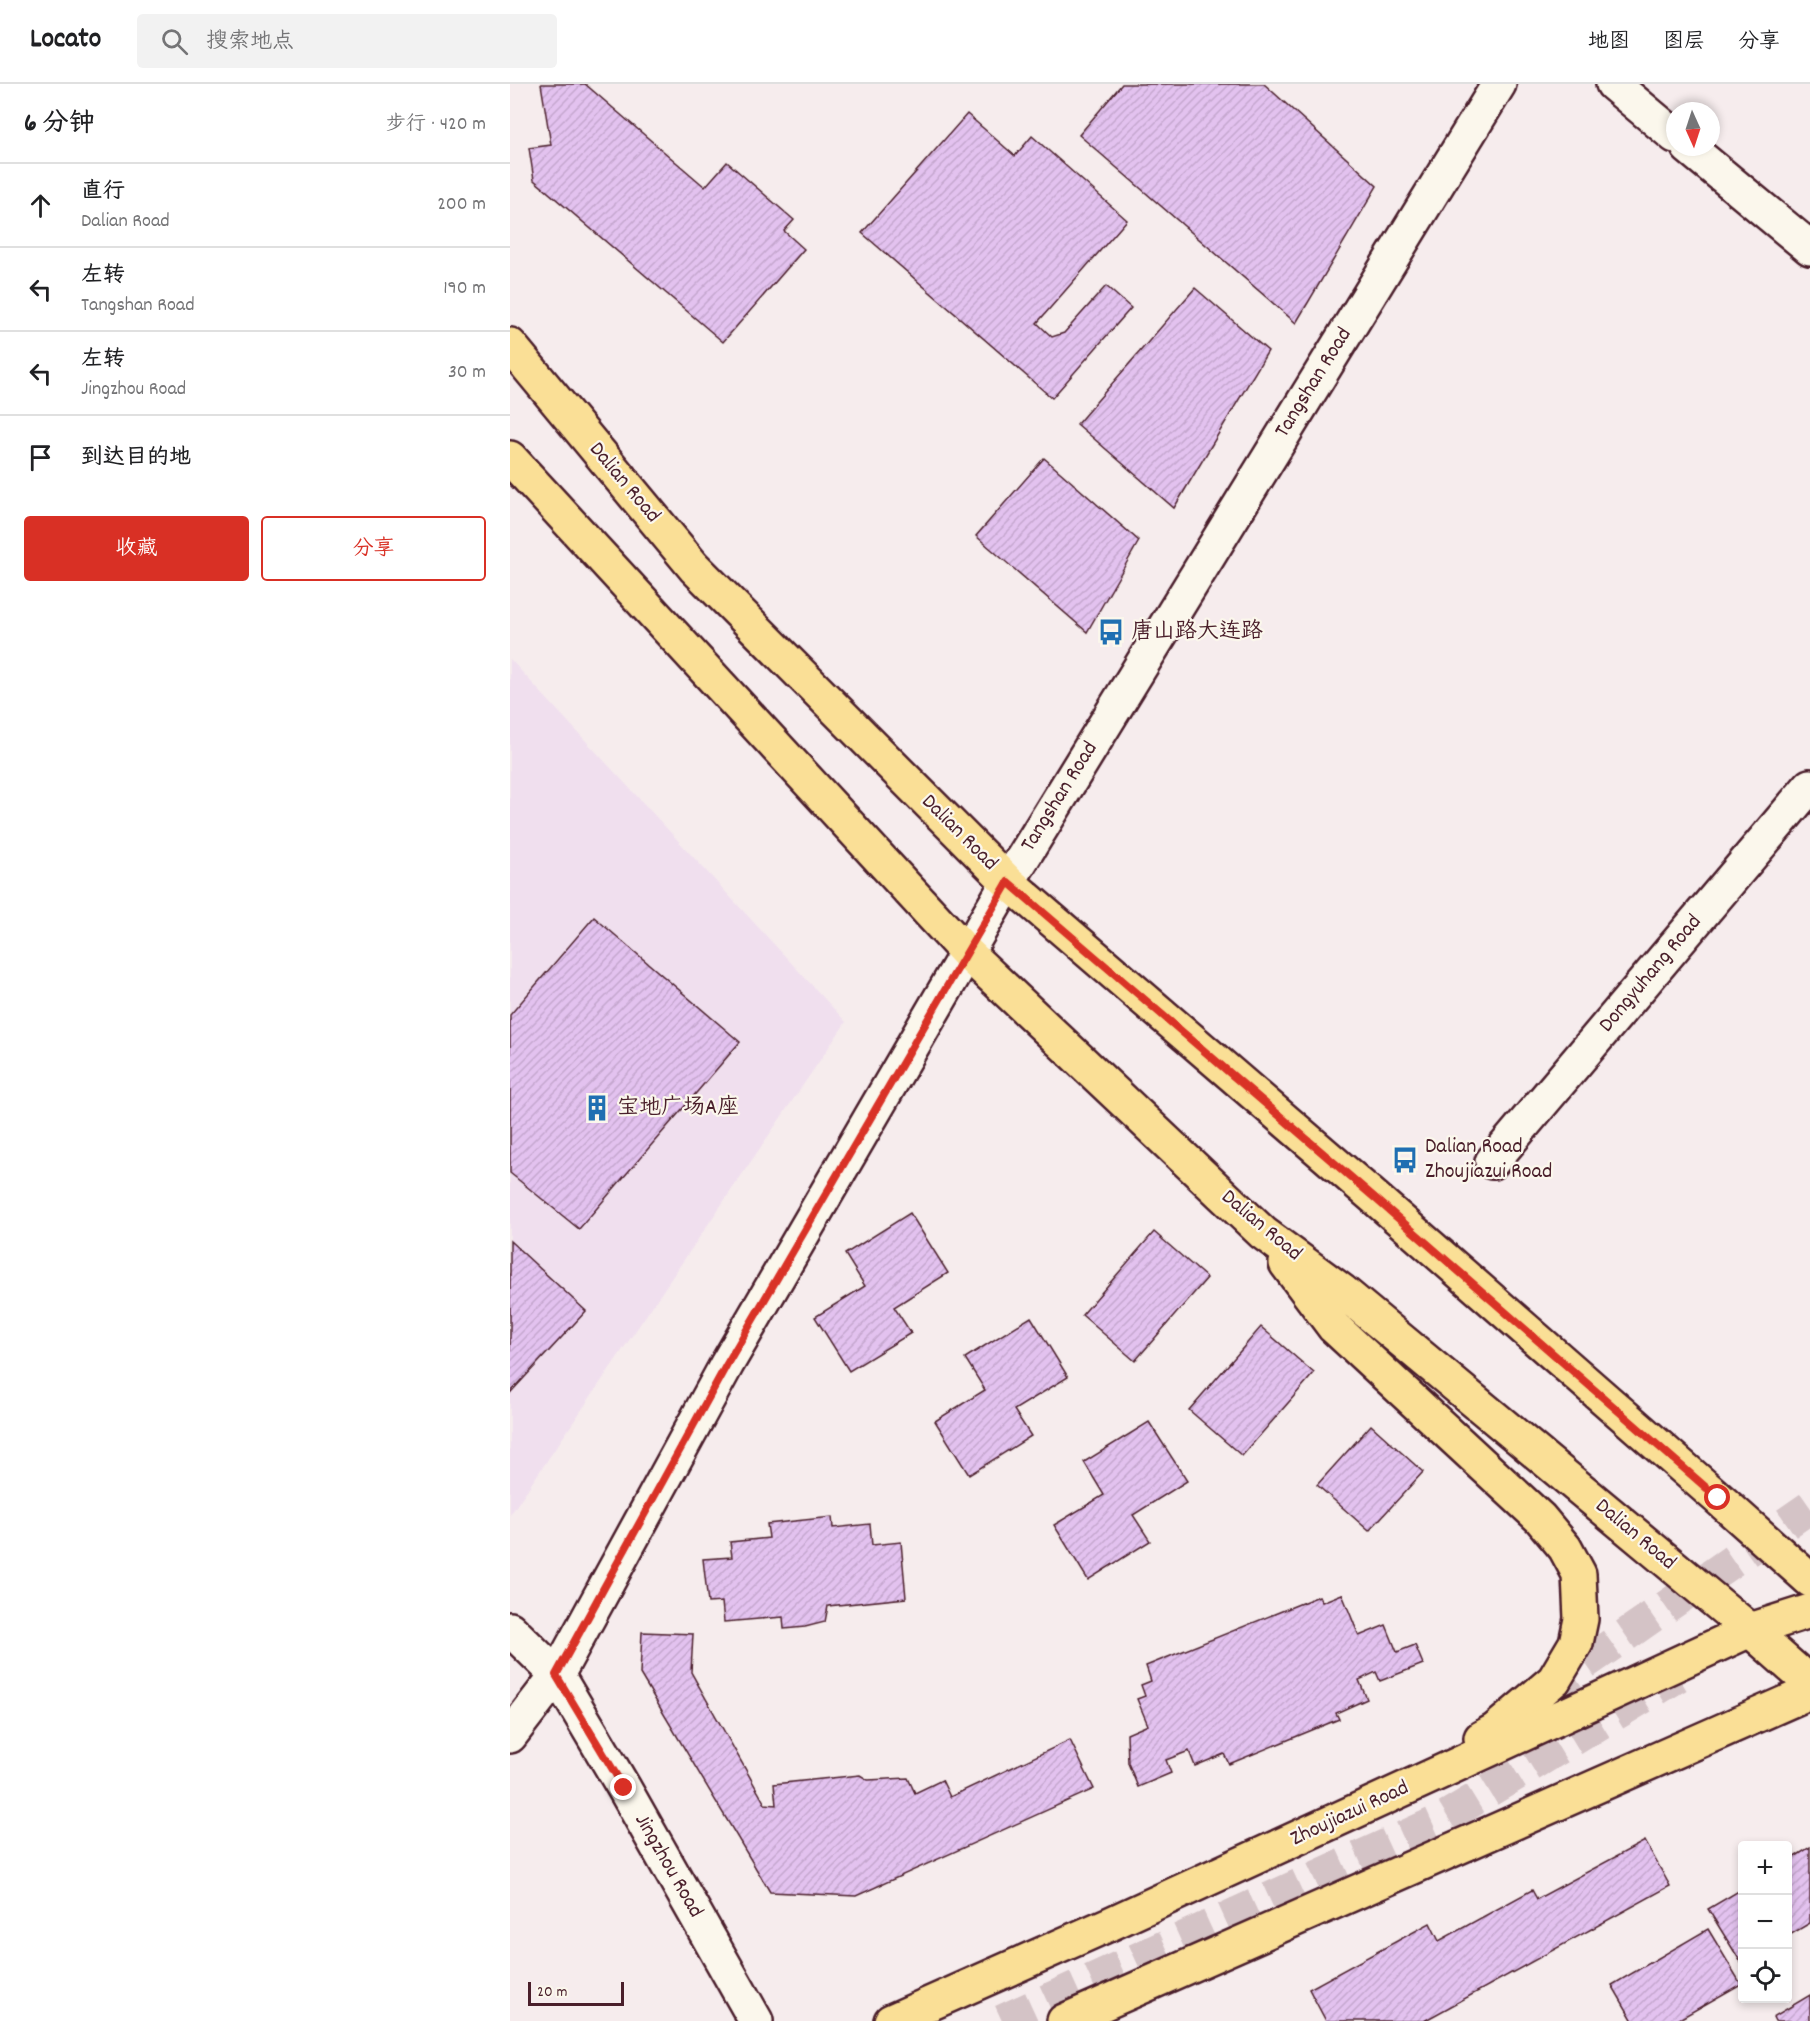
<!DOCTYPE html>
<html lang="zh">
<meta charset="utf-8">
<style>
:root{--surface:#fff;--page:#f2f2f2;--text:#202124;--muted:#757577;--line:#e0e0e0;--accent:#d93025}
body{margin:0;font-family:Dekko,"LXGW WenKai TC",sans-serif;background:var(--page);color:var(--text)}
.controls{position:absolute;right:18px;bottom:18px;display:grid;overflow:hidden;border-radius:6px;box-shadow:0 3px 9px #0003}
.controls button{width:54px;height:54px;display:grid;place-items:center;padding:0;border:0;border-bottom:2px solid var(--line);background:var(--surface);color:var(--text);font:30px sans-serif}
.compass{position:absolute;left:1156px;top:18px;width:54px;height:54px;border-radius:50%;background:var(--surface);box-shadow:0 3px 9px #0003;rotate:177deg}
.scale{position:absolute;left:18px;bottom:15px;width:96px;box-sizing:border-box;padding-left:6px;border:3px solid #4a1f2b;border-top:0;font-size:16px;line-height:21px;white-space:nowrap;color:#4a1f2b;-webkit-text-stroke:4px #fbf7ec;paint-order:stroke}
.stop{position:absolute;width:18px;height:18px;margin:-14px;border:4px solid #d93025;border-radius:50%;background:#fff}
.stop.end{background:#d93025;border-color:#fff;box-shadow:0 2px 6px #0008}
.list{margin:0;padding:0;list-style:none}
h2{display:flex;justify-content:space-between;align-items:center;height:78px;margin:0;padding:0 24px;font-size:26px}
h2 small{font-size:20px;font-weight:400;color:var(--muted)}
.list li{display:grid;grid-template-columns:39px 1fr auto;gap:18px;align-items:center;box-sizing:border-box;height:84px;padding:0 24px;border-top:2px solid var(--line)}
.list b{display:block;font-size:22px;white-space:nowrap}
.list p{margin:0;font-size:20px;white-space:nowrap;color:var(--muted)}
.list em{font-size:20px;font-style:normal;color:var(--muted)}
.actions{display:flex;gap:12px;padding:18px 24px}
.actions a{flex:1;padding:14px 0;border:2px solid var(--accent);border-radius:6px;text-align:center;font-size:21px;color:var(--accent)}
.actions .main{background:var(--accent);color:#fff}
.icon{flex:none;width:33px;height:33px;fill:none;stroke:currentColor;stroke-width:2;stroke-linecap:round;stroke-linejoin:round}
.map{position:relative;flex:none;width:1300px;height:1937px;overflow:hidden}
header{display:flex;align-items:center;gap:36px;box-sizing:border-box;height:84px;padding:0 30px;background:var(--surface);border-bottom:2px solid var(--line)}
header strong{font-size:28px}
nav{display:flex;gap:33px;margin-inline-start:auto;font-size:21px}
.search{width:420px;height:54px;background:var(--page);display:flex;align-items:center;gap:15px;box-sizing:border-box;padding:0 21px;border-radius:6px;color:var(--muted);font-size:22px}
main{display:flex}
aside{flex:1;background:var(--surface)}
.map>svg:first-child{display:block}
.built{fill:#f0dfee}
.building{fill:url(#building-hatch);stroke:#4a1f2b;stroke-width:1.5}
.lines{fill:none;stroke-linecap:round;stroke-linejoin:round}
.highway-tunnel{stroke:#d4c3c6;stroke-width:33;stroke-dasharray:33 16;stroke-linecap:butt}
.minor-casing{stroke:#4a1f2b;stroke-width:38}
.major-casing{stroke:#4a1f2b;stroke-width:38}
.minor{stroke:#fbf7ec;stroke-width:33}
.major{stroke:#fadf96;stroke-width:33}
.route{stroke:#d93025;stroke-width:8}
.labels{text-anchor:middle;dominant-baseline:central;stroke-width:4.5;stroke-linejoin:round;paint-order:stroke}
.street-label{font-size:22px;fill:#4a1f2b;stroke:#fbf7ec}
.poi-label{font-size:22px;fill:#4a1f2b;stroke:#fbf7ec;text-anchor:start}
</style>
<header>
<strong>Locato</strong>
<div class="search"><svg class="icon" aria-label="search" viewBox="0 0 24 24"><circle cx="10" cy="10" r="6"/><path d="M15 15l6 6"/></svg>搜索地点</div>
<nav><a>地图</a><a>图层</a><a>分享</a></nav>
</header>
<main>
<aside>
<h2>6 分钟<small>步行 · 420 m</small></h2>
<ul class="list">
<li><svg class="icon" aria-label="ahead" viewBox="0 0 24 24"><path d="M12 20V5M6 11l6-6 6 6"/></svg><div><b>直行</b><p>Dalian Road</p></div><em>200 m</em></li>
<li><svg class="icon" aria-label="left" viewBox="0 0 24 24"><path d="M17 20v-9H6M10 6l-5 5 5 5"/></svg><div><b>左转</b><p>Tangshan Road</p></div><em>190 m</em></li>
<li><svg class="icon" aria-label="left" viewBox="0 0 24 24"><path d="M17 20v-9H6M10 6l-5 5 5 5"/></svg><div><b>左转</b><p>Jingzhou Road</p></div><em>30 m</em></li>
<li><svg class="icon" aria-label="arrive" viewBox="0 0 24 24"><path d="M6 21V4h12l-3 4 3 4H6"/></svg><div><b>到达目的地</b></div></li>
</ul>
<div class="actions"><a class="main">收藏</a><a>分享</a></div>
</aside>
<div class="map">
<svg width="1300" height="1937" viewBox="0 0 1300 1937">
<defs>
<pattern id="building-hatch" width="6" height="6" patternUnits="userSpaceOnUse" patternTransform="scale(1.5)"><rect width="6" height="6" fill="#e3c2ef"/><path d="M-1 1l2-2M0 6l6-6M5 7l2-2" fill="none" stroke="#c4a6cd"/></pattern>
</defs>
<rect width="100%" height="100%" fill="#f6eced"/>
<filter id="ink" filterUnits="userSpaceOnUse"><feTurbulence type="fractalNoise" baseFrequency=".0167" numOctaves="2"/><feDisplacementMap in="SourceGraphic" scale="12" xChannelSelector="R" yChannelSelector="G"/><feConvolveMatrix kernelMatrix="1 2 1 2 8 2 1 2 1" color-interpolation-filters="sRGB"/></filter>
<g filter="url(#ink)">
<polygon class="built" points="0,575 336,938 0,1431"/>
<g class="building">
<polygon points="31,0 75,0 195,103 217,78 284,136 274,147 294,165 213,258 24,96 19,64 41,61"/>
<polygon points="612,0 754,0 867,102 786,239 569,51"/>
<polygon points="457,30 505,72 522,52 617,136 527,239 542,253 554,249 596,202 621,224 542,314 352,149"/>
<polygon points="685,204 758,267 664,424 567,340"/>
<polygon points="534,374 629,457 577,548 466,452"/>
<polygon points="84,833 230,958 69,1145 0,1089 0,931"/>
<polygon points="400,1129 438,1189 384,1223 401,1249 339,1287 305,1233 355,1202 335,1170"/>
<polygon points="644,1148 697,1194 625,1277 572,1231"/>
<polygon points="0,1157 76,1227 0,1309"/>
<polygon points="521,1233 558,1293 504,1326 521,1352 459,1391 425,1337 475,1306 455,1274"/>
<polygon points="751,1243 804,1289 732,1372 679,1326"/>
<polygon points="639,1338 677,1397 623,1431 640,1457 578,1496 544,1441 594,1411 574,1378"/>
<polygon points="861,1341 913,1388 859,1447 807,1401"/>
<polygon points="322,1433 323,1444 360,1440 362,1461 391,1458 396,1514 318,1522 315,1538 295,1543 274,1545 273,1533 214,1538 212,1518 198,1519 193,1475 222,1473 220,1458 259,1454 257,1440"/>
<polygon points="832,1510 849,1552 876,1541 887,1568 905,1561 913,1580 870,1597 866,1588 849,1596 857,1615 826,1629 829,1635 719,1680 714,1670 685,1682 679,1667 656,1676 661,1689 628,1703 618,1679 617,1650 638,1641 627,1615 635,1612 631,1601 641,1597 636,1582 809,1512 812,1518"/>
<polygon points="132,1548 183,1550 181,1588 255,1720 266,1721 264,1700 350,1691 358,1696 398,1694 405,1709 432,1696 440,1713 560,1656 584,1705 346,1812 260,1808 130,1590"/>
<polygon points="1135,1757 1160,1802 914,1937 816,1937 799,1905 920,1839 929,1857 1022,1806 1027,1815"/>
<polygon points="1300,1763 1300,1839 1278,1852 1278,1777"/>
<polygon points="1232,1805 1232,1880 1198,1825"/>
<polygon points="1198,1845 1231,1900 1166,1937 1123,1937 1102,1901"/>
<polygon points="1300,1911 1300,1937 1265,1937 1263,1933"/>
</g>
<g class="lines">
<g class="highway-tunnel">
<polyline points="1035,1607 1300,1423"/>
<polyline points="492,1937 929,1737 1168,1592"/>
</g>
<g class="minor-casing">
<g id="minor">
<polyline points="1103,0 1165,52"/>
<polyline points="1178,63 1300,164"/>
<polyline points="982,1078 1300,702"/>
<polyline points="0,1545 47,1591 114,1704 246,1937"/>
<polyline points="0,1652 47,1591 217,1280 498,798 989,0"/>
</g>
</g>
<g class="major-casing">
<g id="major">
<polyline points="0,261 184,483 498,798 865,1114 1208,1414 1300,1496"/>
<polyline points="0,374 457,869 753,1149 832,1207 1240,1546 1300,1599"/>
<polyline points="776,1179 824,1243 1030,1434 1055,1464 1069,1490 1071,1535 1066,1559 1044,1596 985,1646 971,1654"/>
<polyline points="381,1937 600,1840 1240,1546 1300,1527"/>
<polyline points="554,1937 1300,1608"/>
</g>
</g>
<use href="#minor" class="minor"/>
<use href="#major" class="major"/>
</g>
</g>
<g class="lines" filter="url(#ink)">
<polyline class="route" points="114,1704 46,1591 217,1280 498,798 865,1114 1208,1414"/>
</g>
<defs>
<g id="bus-bare" transform="scale(2.07)"><path d="M-5-6H5V4H4V6H2V4H-2V6H-4V4H-5ZM-3.5-4V0h7V-4ZM-3.5 1.2v1.5H-2V1.2ZM2 1.2v1.5H3.5V1.2Z" fill="#1f6fb2" stroke="#fbf7ec" stroke-width="2.5" paint-order="stroke"/></g>
<g id="building-bare" transform="scale(2.07)"><path d="M-4-6H4V6H1V3H-1V6H-4ZM-2.5-4.3h1.7v1.8h-1.7ZM.8-4.3h1.7v1.8H.8ZM-2.5-1h1.7V.8h-1.7ZM.8-1h1.7V.8H.8Z" fill="#1f6fb2" stroke="#fbf7ec" stroke-width="2.5" paint-order="stroke"/></g>
</defs>
<g fill-rule="evenodd">
<use href="#bus-bare" x="601" y="548"/>
<use href="#building-bare" x="87" y="1024"/>
<use href="#bus-bare" x="895" y="1076"/>
</g>
<g class="labels">
<g class="street-label">
<text transform="translate(804 299) rotate(-58)">Tangshan Road</text>
<text transform="translate(114 399) rotate(50)">Dalian Road</text>
<text transform="translate(550 713) rotate(-58)">Tangshan Road</text>
<text transform="translate(449 749) rotate(45)">Dalian Road</text>
<text transform="translate(1141 890) rotate(-50)">Dongyuhang Road</text>
<text transform="translate(751 1142) rotate(40)">Dalian Road</text>
<text transform="translate(1125 1451) rotate(40)">Dalian Road</text>
<text transform="translate(840 1730) rotate(-25)">Zhoujiazui Road</text>
<text transform="translate(158 1782) rotate(60)">Jingzhou Road</text>
</g>
<g class="poi-label">
<text x="621" y="548">唐山路大连路</text>
<text x="107" y="1024">宝地广场A座</text>
<text x="915" y="1063">Dalian Road<tspan x="915" dy="25">Zhoujiazui Road</tspan></text>
</g>
</g>
</svg>
<div class="controls">
<button>+</button>
<button>−</button>
<button><svg class="icon" aria-label="locate" viewBox="0 0 24 24"><circle cx="12" cy="12" r="6"/><path d="M12 2v4M12 18v4M2 12h4M18 12h4"/></svg></button>
</div>
<svg class="compass" viewBox="-18 -18 36 36"><path d="M0-13l5 13h-10z" fill="#e53935"/><path d="M0 13l5-13h-10z" fill="#757577"/></svg>
<div class="scale">20 m</div>
<div class="stop" style="left:1208px;top:1414px"></div>
<div class="stop end" style="left:114px;top:1704px"></div>
</div>
</main>
